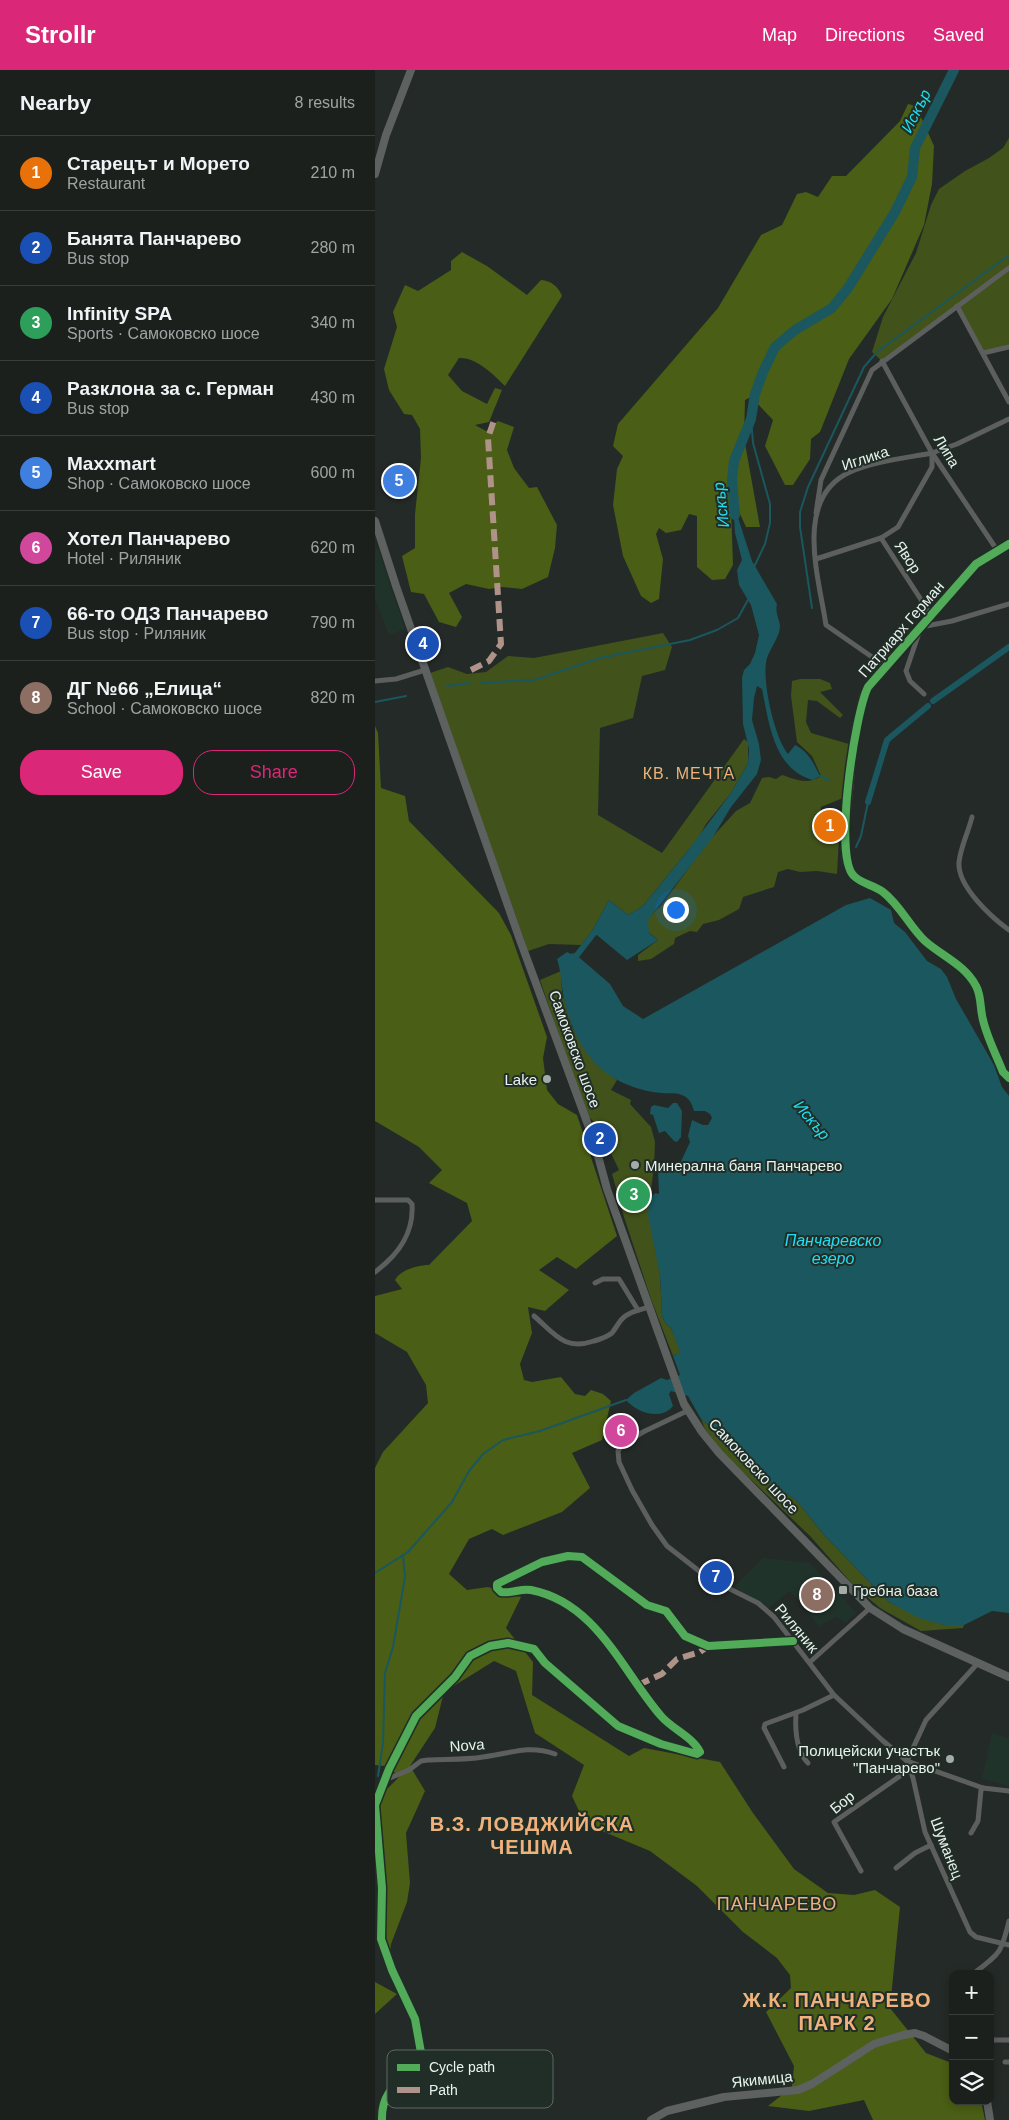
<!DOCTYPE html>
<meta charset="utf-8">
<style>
:root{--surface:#1b201d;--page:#242826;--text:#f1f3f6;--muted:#a0a3a4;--line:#393e3b;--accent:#db2777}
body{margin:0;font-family:Arial,sans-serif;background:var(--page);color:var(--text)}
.controls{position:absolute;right:15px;bottom:15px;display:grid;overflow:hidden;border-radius:10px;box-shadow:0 2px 8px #0003}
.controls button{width:45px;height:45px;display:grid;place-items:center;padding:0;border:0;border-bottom:1px solid var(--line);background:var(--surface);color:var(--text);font:25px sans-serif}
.you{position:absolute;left:300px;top:839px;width:18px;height:18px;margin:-12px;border:4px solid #fff;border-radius:50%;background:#1a73e8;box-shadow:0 0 0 8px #1a73e833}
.badge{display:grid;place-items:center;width:32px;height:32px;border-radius:50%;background:var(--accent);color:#fff;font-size:16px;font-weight:700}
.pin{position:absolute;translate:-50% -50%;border:2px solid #fff;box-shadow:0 1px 5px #0006}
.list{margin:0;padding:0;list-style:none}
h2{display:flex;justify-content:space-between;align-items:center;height:65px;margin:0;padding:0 20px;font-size:21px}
h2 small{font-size:16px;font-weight:400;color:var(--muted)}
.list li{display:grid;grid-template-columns:32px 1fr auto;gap:15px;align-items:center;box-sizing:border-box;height:75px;padding:0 20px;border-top:1px solid var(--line)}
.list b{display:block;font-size:19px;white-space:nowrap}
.list p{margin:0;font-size:16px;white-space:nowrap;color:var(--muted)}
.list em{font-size:16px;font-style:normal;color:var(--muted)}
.actions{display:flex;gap:10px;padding:15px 20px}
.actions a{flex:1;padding:11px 0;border:1px solid var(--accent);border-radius:20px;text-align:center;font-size:18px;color:var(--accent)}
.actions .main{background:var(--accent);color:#fff}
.icon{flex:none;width:28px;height:28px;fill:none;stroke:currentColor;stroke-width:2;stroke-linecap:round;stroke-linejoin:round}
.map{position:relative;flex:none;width:634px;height:2050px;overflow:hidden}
header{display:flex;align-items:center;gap:30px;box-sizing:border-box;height:70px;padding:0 25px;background:var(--accent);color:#fff}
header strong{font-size:24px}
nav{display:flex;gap:28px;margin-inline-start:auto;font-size:18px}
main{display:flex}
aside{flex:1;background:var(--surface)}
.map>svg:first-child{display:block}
.built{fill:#20332a}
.green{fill:#41521a}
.forest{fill:#4a5e15}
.water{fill:#1a575e}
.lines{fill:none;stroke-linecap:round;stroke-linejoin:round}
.stream{stroke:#1a575e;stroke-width:2}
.canal{stroke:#1a575e;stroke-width:6}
.river{stroke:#1a575e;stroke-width:10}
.street{stroke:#5c5f5e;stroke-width:5}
.secondary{stroke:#5d6160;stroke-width:8}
.quiet{stroke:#af9288;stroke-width:6;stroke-dasharray:12 6;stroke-linecap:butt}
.cycleway-casing{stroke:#202e27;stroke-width:11}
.cycleway{stroke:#51ab58;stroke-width:8}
.poi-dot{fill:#a5aca8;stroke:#202e27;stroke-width:2}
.labels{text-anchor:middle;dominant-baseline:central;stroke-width:4;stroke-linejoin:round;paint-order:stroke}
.street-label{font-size:15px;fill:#eaf2ee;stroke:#202e27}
.poi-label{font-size:15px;fill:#eaf2ee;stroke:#202e27;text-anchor:end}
.water-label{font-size:16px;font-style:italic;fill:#1fdff4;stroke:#202e27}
.neighbourhood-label{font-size:16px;letter-spacing:1px;fill:#f0b17d;stroke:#202e27}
.quarter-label{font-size:18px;letter-spacing:1px;fill:#f0b17d;stroke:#202e27}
.district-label{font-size:20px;font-weight:bold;letter-spacing:1px;fill:#f0b17d;stroke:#202e27}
.key{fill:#202e27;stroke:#5d6963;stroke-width:1}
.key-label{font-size:14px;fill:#eaf2ee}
</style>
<header>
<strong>Strollr</strong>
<nav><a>Map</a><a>Directions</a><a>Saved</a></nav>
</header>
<main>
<aside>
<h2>Nearby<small>8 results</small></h2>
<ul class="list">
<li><span class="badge" style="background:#e8710a">1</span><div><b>Старецът и Морето</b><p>Restaurant</p></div><em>210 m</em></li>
<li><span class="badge" style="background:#1a4fb4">2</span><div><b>Банята Панчарево</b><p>Bus stop</p></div><em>280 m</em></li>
<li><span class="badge" style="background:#2e9e5b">3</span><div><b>Infinity SPA</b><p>Sports · Самоковско шосе</p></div><em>340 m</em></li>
<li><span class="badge" style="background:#1a4fb4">4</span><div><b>Разклона за с. Герман</b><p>Bus stop</p></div><em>430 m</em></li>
<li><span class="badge" style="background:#3f7fe0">5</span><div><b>Maxxmart</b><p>Shop · Самоковско шосе</p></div><em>600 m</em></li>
<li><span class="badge" style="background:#d1479c">6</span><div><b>Хотел Панчарево</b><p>Hotel · Риляник</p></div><em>620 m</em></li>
<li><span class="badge" style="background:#1a4fb4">7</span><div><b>66-то ОДЗ Панчарево</b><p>Bus stop · Риляник</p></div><em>790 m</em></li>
<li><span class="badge" style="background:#8d6e63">8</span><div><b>ДГ №66 „Елица“</b><p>School · Самоковско шосе</p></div><em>820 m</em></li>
</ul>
<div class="actions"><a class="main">Save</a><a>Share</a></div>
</aside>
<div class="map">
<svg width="634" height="2050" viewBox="0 0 634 2050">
<rect width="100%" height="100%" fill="#242a27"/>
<g class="built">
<polygon points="3,479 30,559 14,565 0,528 0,480"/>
<polygon points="388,1488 435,1493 481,1543 471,1553 460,1547 444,1556 415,1521 393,1539 359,1517"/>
<polygon points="617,1663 634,1668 634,1716 607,1709"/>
</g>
<g class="green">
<polygon points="634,68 634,277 608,283 582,236 507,291 497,282 508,247 541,183 556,135 564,119 590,101 614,88 628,78"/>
<polygon points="288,563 297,577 290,600 267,606 258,648 225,658 223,745 287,783 369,669 373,672 373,693 356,723 331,754 324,767 267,837 253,845 234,830 217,861 206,875 174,874 153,881 55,603 73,597 92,604 111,602 133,586 159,588"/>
<path d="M425,609h20l10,4 2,6 -12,3 23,23 -3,3 -23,-17 -9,-1 -2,22 5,11 38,11 -6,54 -22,9c-2,16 1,26 18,30l-2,37 -20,-3 -17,1 -12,-3 -10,3 -4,15 -31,10 -4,12 -20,11 -16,4 -6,8 -7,-1 -15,7 -1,6 -23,15 -13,2v-6l20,-15 -23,-19 16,-6 10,-9 45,-62 30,-33 14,-8 12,-25 7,-1 7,2 6,-4c15,5 25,10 39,1l-9,-20 -15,-14 -6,-46 1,-15z"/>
<polygon points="186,901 187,922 197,957 219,992 242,1010 236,1020 256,1030 255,1034 276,1057 280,1072 279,1096 274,1137 285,1205 287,1245 290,1253 296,1258 306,1282 298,1286 276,1229 249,1147 237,1104 244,1100 223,1056 214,1047 201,1016 165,910"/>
<polygon points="326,1349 346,1365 391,1410 421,1430 451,1467 514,1532 569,1555 589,1555 588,1558 546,1561 505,1538 480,1517 435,1466 348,1383 330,1359"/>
</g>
<g class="forest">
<polygon points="533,34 541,36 559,76 557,114 549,155 517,229 474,289 445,362 436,369 435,389 418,415 410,415 390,376 398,350 376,327 370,330 369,368 385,457 371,457 361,435 356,436 358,495 350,509 337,510 322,497 322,446 314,444 306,460 291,463 284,458 281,464 288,489 284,529 276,533 266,526 248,486 238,435 242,399 248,386 238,376 243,354 343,238 386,165 407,155 422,124 431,122 443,127 457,106 471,106 525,51"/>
<path d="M87,182l25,14 40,29 14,-15c10,1 17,6 21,16l-57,90c-12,-12 -29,-29 -46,-28l-11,17 14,16 25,13 8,-16 7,2 -13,32 -14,3 11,6 12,-10 16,6 -7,23 7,18 15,20 8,-1 20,38 -2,23 -7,29 -26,12 -20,-2 -13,2 -23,-5 -17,9 13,24 -6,10 -17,-5 -15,-28 -13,-2 -9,-36 13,-8v-34l6,-56 -1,-29 -8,-14 -8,-1 -15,-24 -5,-21 13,-42 -4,-15 12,-27 13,6 33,-21v-9z"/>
<path d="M0,656l3,7 3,55 24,8 4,25 90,92 12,22 36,102 -4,21 4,32 11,14 19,11 40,121 -41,33 -19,-12 -18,13 30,20 -24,21 -17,-4 4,26 -12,31 4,16 8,2 29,-5 14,17 10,2 6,-6 12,4 8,7 -9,39 -30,13 18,35 -28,24 -59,23 -11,-6 -23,10 -20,35 18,16 21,-3 33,10 -15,31 27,34 -1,33 97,61 15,-8 76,14 33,51 41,56 34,24 26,2 21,-5 25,17 -10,101 36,45 23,9 4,4v35h28l4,19h-112l-9,-20 -55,11 -41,-5 24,-19 2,-21 -28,-54 25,-24 -1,-13 -13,-17 -34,-26 -46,-46 -47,-35 -65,-27 -13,-28 12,-31 -49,-32 -19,-62 -22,-10 -50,31 -9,36 -25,38 15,25 -19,42 4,50 -3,19 -16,42 -2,15 -5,-21 -7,-133 10,-16 13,-13 -16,-10 -9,-1v-297l8,-16 45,-49 -2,-18 -19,-33 -32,-19v-37l27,-7 -7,-9c5,-10 23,-15 34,-15l43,-44 -5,-18 -38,-20 13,-13 -23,-23 -44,-26z"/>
<polygon points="0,1912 22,1924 0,1944"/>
</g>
<g class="water">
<path d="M358,432l19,59 25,43c-2,9 2,14 3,22 0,10 -10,23 -13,32 -6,20 7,79 21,96l7,-9c13,6 19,19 25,31l-7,4c-39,-10 -44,-57 -51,-91l-5,-3 -3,12 -2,22 7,24 2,16 -4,14 -26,33 -18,30 -65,83 1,13 9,7 -31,20 -35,-29 17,-31 19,15 14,-8 44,-54 45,-60 17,-30 1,-14 -6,-25 -1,-46 2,-8 6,-6 5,-11 4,-18 -8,-30 -12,-20 -2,-15 5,-10 -7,-27z"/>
<path d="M495,828l21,12 3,13 11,9 22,29 14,8 6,8 9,22 38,66 8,22 7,9v517l-17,-2 -28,14h-20l-25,-7 -30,-16 -63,-65 -30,-37 -30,-20 -45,-45 -20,-16 -13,-23 -17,-5 -2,3 4,12c-12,15 -36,7 -47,-6l8,-7 27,-15 6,2 13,-5 -7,-19 7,-4 -9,-24 -6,-5 -3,-8 -2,-40 -12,-60c1,-8 1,-16 7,-22l4,1 -1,-23 19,-1 13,-28 -2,-6 4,-16 11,5h5l4,-7 -2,-4 -5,-3h-11c-2,-7 -4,-12 -10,-15 -7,-4 -15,-2 -23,-3 -24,-2 -51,-13 -67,-31 -17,-19 -27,-45 -31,-69 -2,-12 -2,-22 -6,-34l10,-7 4,2 3,-1 36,31 13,22 20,13 203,-114z"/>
<polygon points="298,1033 302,1033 307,1041 306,1067 302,1072 299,1071 290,1061 284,1063 278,1045 275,1044 276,1037 279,1035 293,1038"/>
</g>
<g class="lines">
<g class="stream">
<polyline points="376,349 378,373 395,434 395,453 390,474 379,497"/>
<polyline points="437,538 425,457 425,442 433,417 489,297 502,282 633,186"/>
<polyline points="106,613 159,610 225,588 315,570 342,560 363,548 374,528"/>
<polyline points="72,616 95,613"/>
<polyline points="0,632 31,626"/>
<polyline points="445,706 454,710"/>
<polyline points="481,777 486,766 493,732"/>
<polyline points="0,1503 33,1482 77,1432 94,1401 108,1384 128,1370 165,1361 251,1330"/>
<polyline points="3,1706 8,1673 10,1603 18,1577 30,1507 28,1486"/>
</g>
<g class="canal">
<polyline points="558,631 634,577"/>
<polyline points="493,732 512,670 553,636"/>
<polyline points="202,885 219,863 227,860"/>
</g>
<polyline class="river" points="360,445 357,410 359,391 376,349 380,324 388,302 400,277 420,260 457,238 473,218 520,142 537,107 540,78 579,0"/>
<g class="street">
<polyline points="582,236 634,332"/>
<polyline points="608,283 634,277"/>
<polyline points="507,291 557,383 622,480"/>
<polyline points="441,443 446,410 497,300 634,198"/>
<polyline points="506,468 556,545"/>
<polyline points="441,489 506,468 523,457 557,397 557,383 582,374 634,349"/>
<path d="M510,596l-59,-41c-7,-47 -33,-127 24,-153 25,-11 56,-14 82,-19"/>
<polyline points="0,611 21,609 50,600"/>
<polyline points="549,624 535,611 531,601 546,557 577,551 634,534"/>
<path d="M597,747c-4,16 -11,29 -13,45 -2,24 32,55 50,68"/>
<path d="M0,1130h33l4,4c2,30 -14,51 -37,68"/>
<polyline points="220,1213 228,1209 244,1209 263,1240"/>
<path d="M159,1246c21,18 30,35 60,25 7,-2 13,-4 18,-8 3,-4 6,-9 9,-13 7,-8 18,-10 28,-13"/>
<polyline points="312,1341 268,1362 247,1375 243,1381 244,1392 257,1420 277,1455 292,1476 333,1508 383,1533 399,1547 459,1625 507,1670 532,1691 608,1718 634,1721"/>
<polyline points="435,1592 495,1538"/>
<polyline points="603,1593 551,1650 532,1691 538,1708 550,1762 595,1862 601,1867 634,1875"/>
<path d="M421,1643c-1,16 0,38 12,50"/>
<polyline points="409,1697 389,1658 390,1654 428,1640 459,1625"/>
<path d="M10,1710l24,-10 12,-9 7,-1c18,-1 37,0 55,-3 27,-3 44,-13 72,-3"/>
<polyline points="596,1763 603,1751 606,1720 608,1718"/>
<polyline points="521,1798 540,1783 556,1775"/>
<polyline points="486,1801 459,1752 535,1699"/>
<path d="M598,1904c27,-21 28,-20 36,-53"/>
<polyline points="615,1970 634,1970"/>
<polyline points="630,1992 634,1992"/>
<path d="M7,2050c-1,-31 19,-38 39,-58l1,-4 -7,-39 -23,-49 -11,-31 1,-51 -7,-83 14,-36 27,-53 39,-39 15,-21 20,-10 18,-3 26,6 11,14 73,63 43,18 36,10 3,-2c-7,-15 -28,-23 -39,-36 -39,-45 -64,-113 -130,-126 -10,-2 -20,4 -30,2l-4,-4v-4l45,-22 26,-6 14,1 65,48 19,6 19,25 23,10 85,-5"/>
</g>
<g class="secondary">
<polyline points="0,104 11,65 36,0"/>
<polyline points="0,451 21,516 145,870 219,1071 232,1119 309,1334 327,1362 344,1383 495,1538 528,1559 634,1607"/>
<polyline points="477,805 471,791 469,772 480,661 488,626 493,617 510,596 601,494 634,474"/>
<polyline points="612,2031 615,2050"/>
<polyline points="276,2050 292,2041 349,2027 423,2020 437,2014 499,1974 528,1965 540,1963 549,1966 578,1981"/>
</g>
<g class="quiet">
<polyline points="96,600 114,591 126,574 113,368 120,347"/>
<polyline points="263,1615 287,1604 302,1589 325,1582 333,1576"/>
</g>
<g class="cycleway-casing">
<g id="cycleway">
<path d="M634,474l-33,20 -108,123c-13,26 -35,170 -14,189 8,8 20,9 29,16 17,13 27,35 42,49 17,15 40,24 51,45 5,9 4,19 6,29 3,19 14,39 21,57l6,6"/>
<path d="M7,2050c-1,-31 19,-38 39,-58l1,-4 -7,-39 -23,-49 -11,-31 1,-51 -7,-83 14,-36 27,-53 39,-39 15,-21 20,-10 18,-3 26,6 11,14 73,63 43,18 36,10 3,-2c-7,-15 -28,-23 -39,-36 -39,-45 -64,-113 -130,-126 -10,-2 -20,4 -30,2l-4,-4v-4l45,-22 26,-6 14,1 65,48 19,6 19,25 23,10 85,-5"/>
</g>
</g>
<use href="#cycleway" class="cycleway"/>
</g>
<g class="poi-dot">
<circle cx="172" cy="1009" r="5"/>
<circle cx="260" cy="1095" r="5"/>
<rect x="463" y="1515" width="10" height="10" rx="2.5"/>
<circle cx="575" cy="1689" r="5"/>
</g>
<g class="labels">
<g class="street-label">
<text transform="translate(572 381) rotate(59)">Липа</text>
<text transform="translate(490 388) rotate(-18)">Иглика</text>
<text transform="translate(533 487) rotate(57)">Явор</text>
<text transform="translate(526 559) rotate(-49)">Патриарх Герман</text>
<text transform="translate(200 979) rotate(70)">Самоковско шосе</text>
<text transform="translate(379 1396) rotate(47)">Самоковско шосе</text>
<text transform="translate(422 1558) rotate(50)">Риляник</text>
<text transform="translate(92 1675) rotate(-4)">Nova</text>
<text transform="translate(467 1732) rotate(-39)">Бор</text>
<text transform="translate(572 1778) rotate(69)">Шуманец</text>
<text transform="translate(387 2009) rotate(-6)">Якимица</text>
</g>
<g class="poi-label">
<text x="162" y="1009">Lake</text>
<text x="270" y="1095" text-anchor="start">Минерална баня Панчарево</text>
<text x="478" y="1520" text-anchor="start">Гребна база</text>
<text x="565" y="1680">Полицейски участък<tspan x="565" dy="17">"Панчарево"</tspan></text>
</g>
<g class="water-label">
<text transform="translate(541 41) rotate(-63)">Искър</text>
<text transform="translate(346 435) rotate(-97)">Искър</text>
<text transform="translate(437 1050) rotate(50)">Искър</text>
<text x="458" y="1170">Панчаревско<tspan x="458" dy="18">езеро</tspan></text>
</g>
<g class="neighbourhood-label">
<text x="314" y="703">КВ. МЕЧТА</text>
</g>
<g class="quarter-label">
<text x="402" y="1834">ПАНЧАРЕВО</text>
</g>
<g class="district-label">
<text x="157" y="1754">В.З. ЛОВДЖИЙСКА<tspan x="157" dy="23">ЧЕШМА</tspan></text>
<text x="462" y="1930">Ж.К. ПАНЧАРЕВО<tspan x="462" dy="23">ПАРК 2</tspan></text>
</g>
</g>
<rect x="12" y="1980" width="166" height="58" rx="8" class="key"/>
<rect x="22" y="1994" width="23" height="7" fill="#51ab58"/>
<rect x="22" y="2017" width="23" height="6" fill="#af9288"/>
<g class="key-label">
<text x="54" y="2002">Cycle path</text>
<text x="54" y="2025">Path</text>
</g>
</svg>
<div class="controls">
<button>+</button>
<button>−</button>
<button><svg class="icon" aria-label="layers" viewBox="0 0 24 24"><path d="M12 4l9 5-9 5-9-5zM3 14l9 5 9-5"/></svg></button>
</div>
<div class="you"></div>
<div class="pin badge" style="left:455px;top:756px;background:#e8710a">1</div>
<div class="pin badge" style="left:225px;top:1069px;background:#1a4fb4">2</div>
<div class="pin badge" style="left:259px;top:1125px;background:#2e9e5b">3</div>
<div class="pin badge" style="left:48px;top:574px;background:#1a4fb4">4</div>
<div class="pin badge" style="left:24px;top:411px;background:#3f7fe0">5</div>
<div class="pin badge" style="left:246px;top:1361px;background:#d1479c">6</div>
<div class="pin badge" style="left:341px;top:1507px;background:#1a4fb4">7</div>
<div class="pin badge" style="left:442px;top:1525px;background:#8d6e63">8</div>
</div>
</main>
